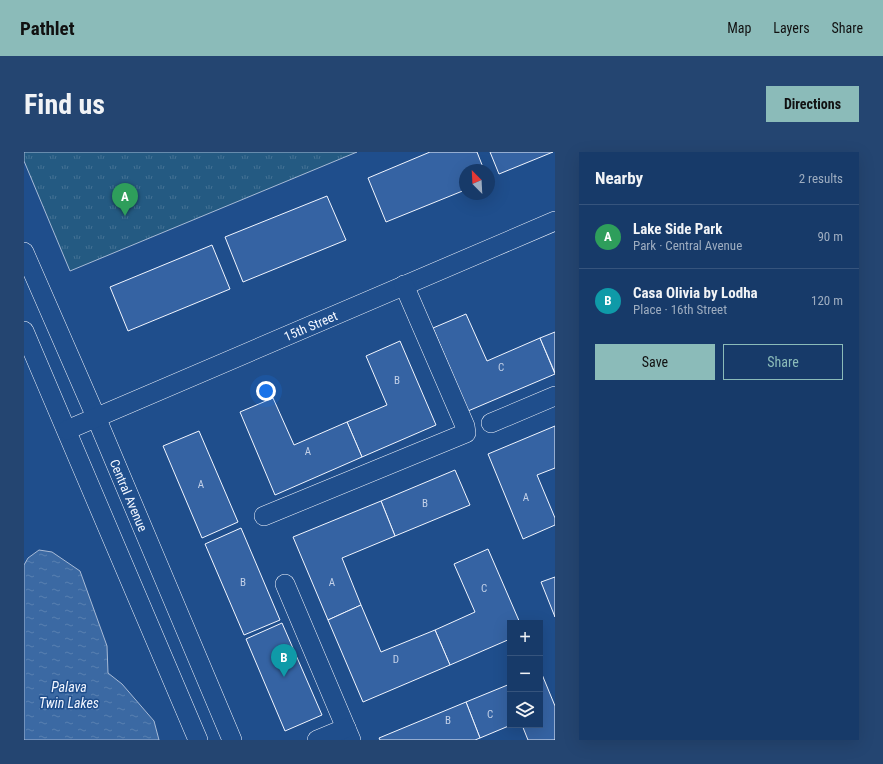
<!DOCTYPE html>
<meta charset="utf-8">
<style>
:root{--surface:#173a69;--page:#244571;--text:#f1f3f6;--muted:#9eadc0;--line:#36547d;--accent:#8bbbb9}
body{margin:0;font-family:"Roboto Condensed",sans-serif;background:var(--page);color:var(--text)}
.controls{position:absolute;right:12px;bottom:12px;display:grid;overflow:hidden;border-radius:0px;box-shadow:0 4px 16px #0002}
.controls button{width:36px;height:36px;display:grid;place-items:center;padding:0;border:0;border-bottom:1px solid var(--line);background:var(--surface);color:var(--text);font:20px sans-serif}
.compass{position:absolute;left:435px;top:12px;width:36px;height:36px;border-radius:50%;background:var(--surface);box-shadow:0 4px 16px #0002;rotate:336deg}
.you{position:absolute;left:242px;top:239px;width:14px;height:14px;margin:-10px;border:3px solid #fff;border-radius:50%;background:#1a73e8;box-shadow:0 0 0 6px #1a73e833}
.badge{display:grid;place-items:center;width:26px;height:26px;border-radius:50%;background:var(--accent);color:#fff;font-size:13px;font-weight:700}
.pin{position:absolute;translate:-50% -33px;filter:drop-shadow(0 1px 2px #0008)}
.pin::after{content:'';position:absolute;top:21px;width:14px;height:12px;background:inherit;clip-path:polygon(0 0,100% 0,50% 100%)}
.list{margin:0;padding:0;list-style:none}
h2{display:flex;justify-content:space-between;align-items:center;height:52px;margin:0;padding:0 16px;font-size:17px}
h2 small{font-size:13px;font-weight:400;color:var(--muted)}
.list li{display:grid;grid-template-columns:26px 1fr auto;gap:12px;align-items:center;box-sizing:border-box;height:64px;padding:0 16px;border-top:1px solid var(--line)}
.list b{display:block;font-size:15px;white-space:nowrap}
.list p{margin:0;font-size:13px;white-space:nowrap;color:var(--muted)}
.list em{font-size:13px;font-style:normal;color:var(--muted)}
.actions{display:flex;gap:8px;padding:12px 16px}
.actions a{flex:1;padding:9px 0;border:1px solid var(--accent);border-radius:0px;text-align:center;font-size:14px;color:var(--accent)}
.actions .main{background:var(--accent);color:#111}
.icon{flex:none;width:22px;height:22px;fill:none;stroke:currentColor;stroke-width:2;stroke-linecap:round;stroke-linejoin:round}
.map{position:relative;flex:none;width:531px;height:588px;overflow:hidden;border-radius:0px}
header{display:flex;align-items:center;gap:24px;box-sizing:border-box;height:56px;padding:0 20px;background:var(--accent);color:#111}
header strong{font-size:19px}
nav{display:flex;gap:22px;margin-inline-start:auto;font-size:14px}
.intro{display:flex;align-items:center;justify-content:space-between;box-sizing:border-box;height:96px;padding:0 24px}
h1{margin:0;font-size:28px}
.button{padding:10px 18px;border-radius:0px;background:var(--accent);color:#111;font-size:14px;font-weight:700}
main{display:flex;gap:24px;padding:0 24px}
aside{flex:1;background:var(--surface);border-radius:0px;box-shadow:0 4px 16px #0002}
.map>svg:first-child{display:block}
.park{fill:url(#park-tufts);stroke:#a8bbd7}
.water{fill:url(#water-ripples);stroke:#a8bbd7}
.building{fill:#3563a3;stroke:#f2f6ff}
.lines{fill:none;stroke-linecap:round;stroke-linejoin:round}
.minor-casing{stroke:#f2f6ff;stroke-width:20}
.minor{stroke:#1f4e8c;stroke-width:19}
.labels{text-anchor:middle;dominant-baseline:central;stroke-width:3;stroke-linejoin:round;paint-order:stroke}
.number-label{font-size:11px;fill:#c3d1e8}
.street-label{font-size:13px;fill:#f2f6ff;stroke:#1f4e8c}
.water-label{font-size:14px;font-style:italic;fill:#f2f6ff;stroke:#1f4e8c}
</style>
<header>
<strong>Pathlet</strong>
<nav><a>Map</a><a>Layers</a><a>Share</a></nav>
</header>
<div class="intro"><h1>Find us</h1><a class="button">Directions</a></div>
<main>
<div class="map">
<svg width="531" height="588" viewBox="0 0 531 588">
<defs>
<pattern id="park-tufts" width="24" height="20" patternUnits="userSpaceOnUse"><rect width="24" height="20" fill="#245a82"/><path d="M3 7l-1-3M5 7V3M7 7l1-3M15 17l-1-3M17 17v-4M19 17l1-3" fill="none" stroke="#447295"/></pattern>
<pattern id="water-ripples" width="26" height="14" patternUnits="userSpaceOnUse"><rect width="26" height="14" fill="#3b69a3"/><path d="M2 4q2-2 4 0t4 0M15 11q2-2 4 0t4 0" fill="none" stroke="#587fb1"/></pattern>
</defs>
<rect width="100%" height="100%" fill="#1f4e8c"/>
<polygon class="park" points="0,0 333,0 46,119 0,9"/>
<polygon class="water" points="15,398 28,400 56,419 83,494 84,521 98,532 130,569 135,588 0,588 0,413 4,406"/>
<g class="building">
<polygon points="406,0 453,0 460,18 441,18 441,38 362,70 344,26"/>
<polygon points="466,0 529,0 475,22"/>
<polygon points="303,44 322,88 219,130 201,85"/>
<polygon points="188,93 206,137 104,179 86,135"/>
<polygon points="442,162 463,209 516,186 531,222 444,259 409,176"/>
<polygon points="531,180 531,221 516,186"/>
<polygon points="376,189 412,273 338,305 323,270 363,253 342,204"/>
<polygon points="249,246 270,293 323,270 338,305 251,343 216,260"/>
<polygon points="531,274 531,316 513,323 531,366 531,373 499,387 464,302"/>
<polygon points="175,279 214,370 178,386 139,294"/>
<polygon points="431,318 446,353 371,384 357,349"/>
<polygon points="357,349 371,384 318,406 337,453 304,468 269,385"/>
<polygon points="217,376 256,468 220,483 181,392"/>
<polygon points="464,397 496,471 486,471 486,487 426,513 411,478 451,460 430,412"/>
<polygon points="531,425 531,465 517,430"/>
<polygon points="337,453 357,500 411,478 426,513 339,550 304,468"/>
<polygon points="258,471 298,563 261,579 222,487"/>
<polygon points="516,520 517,520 531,554 531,588 504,588 498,573 516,573"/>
<polygon points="486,532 486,573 487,573 456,586 442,550"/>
<polygon points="442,550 456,586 451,588 356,588 355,586"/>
</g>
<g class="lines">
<g class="minor-casing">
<g id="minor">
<path id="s1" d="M0,100l72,165 136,323"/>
<polyline points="0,179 174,588"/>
<polyline points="467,271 531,244"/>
<path id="s2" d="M43,278l488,-209"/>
<polyline points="240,364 442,281 441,274 380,133"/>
<polyline points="261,432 327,588"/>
<polyline points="293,588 322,576"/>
</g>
</g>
<use href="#minor" class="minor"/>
</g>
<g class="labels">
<g class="number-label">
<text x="477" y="215">C</text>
<text x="373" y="228">B</text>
<text x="284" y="299">A</text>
<text x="177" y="332">A</text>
<text x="502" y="345">A</text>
<text x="401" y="351">B</text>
<text x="219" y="430">B</text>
<text x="308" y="430">A</text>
<text x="460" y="436">C</text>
<text x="372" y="507">D</text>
<text x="466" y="562">C</text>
<text x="424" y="568">B</text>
</g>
<g class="street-label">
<text stroke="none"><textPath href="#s2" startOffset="265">15th Street</textPath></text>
<text stroke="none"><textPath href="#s1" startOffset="265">Central Avenue</textPath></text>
</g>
<g class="water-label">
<text x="45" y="535">Palava<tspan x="45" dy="16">Twin Lakes</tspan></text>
</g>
</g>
</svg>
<div class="controls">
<button>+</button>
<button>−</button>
<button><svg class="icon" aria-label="layers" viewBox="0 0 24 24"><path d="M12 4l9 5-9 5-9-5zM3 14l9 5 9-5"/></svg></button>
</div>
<svg class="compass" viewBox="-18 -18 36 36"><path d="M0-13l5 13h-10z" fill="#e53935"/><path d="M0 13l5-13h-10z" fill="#9eadc0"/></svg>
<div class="you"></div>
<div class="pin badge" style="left:101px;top:64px;background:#2e9e5b">A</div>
<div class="pin badge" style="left:260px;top:525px;background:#0f9aa8">B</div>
</div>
<aside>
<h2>Nearby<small>2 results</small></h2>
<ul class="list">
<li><span class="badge" style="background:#2e9e5b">A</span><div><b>Lake Side Park</b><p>Park · Central Avenue</p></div><em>90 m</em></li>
<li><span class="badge" style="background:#0f9aa8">B</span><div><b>Casa Olivia by Lodha</b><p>Place · 16th Street</p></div><em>120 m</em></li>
</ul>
<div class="actions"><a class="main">Save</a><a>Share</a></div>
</aside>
</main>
